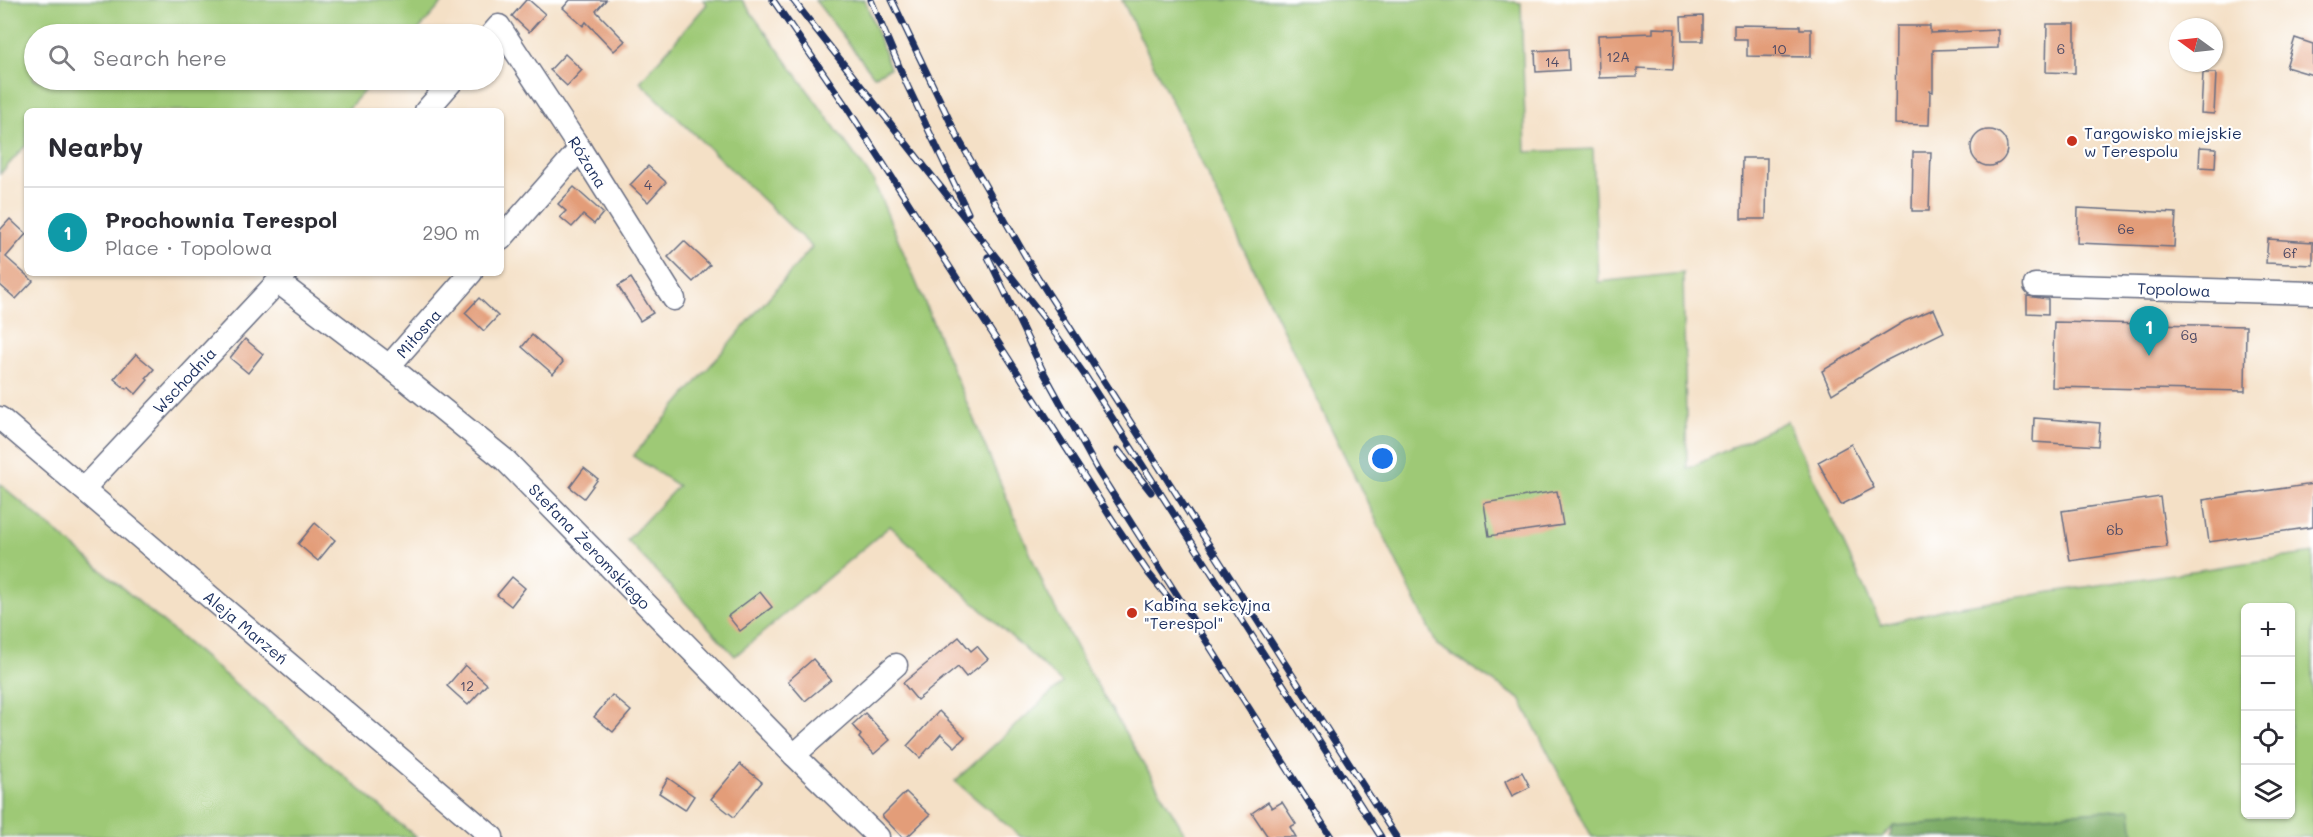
<!DOCTYPE html>
<meta charset="utf-8">
<style>
:root{--surface:#fff;--page:#f2f2f3;--text:#2b2b33;--muted:#7c7c81;--line:#e1e1e2;--accent:#c8321e}
body{margin:0;font-family:Mali,sans-serif;background:var(--page);color:var(--text)}
.controls{position:absolute;right:18px;bottom:18px;display:grid;overflow:hidden;border-radius:9px;box-shadow:0 2px 4px #0004}
.controls button{width:54px;height:54px;display:grid;place-items:center;padding:0;border:0;border-bottom:2px solid var(--line);background:var(--surface);color:var(--text);font:30px sans-serif}
.compass{position:absolute;left:2169px;top:18px;width:54px;height:54px;border-radius:50%;background:var(--surface);box-shadow:0 2px 4px #0004;rotate:285deg}
.you{position:absolute;left:1383px;top:459px;width:21px;height:21px;margin:-15px;border:4px solid #fff;border-radius:50%;background:#1a73e8;box-shadow:0 0 0 9px #1a73e833}
.badge{display:grid;place-items:center;width:39px;height:39px;border-radius:50%;background:var(--accent);color:#fff;font-size:20px;font-weight:700}
.pin{position:absolute;translate:-50% -50px;filter:drop-shadow(0 2px 3px #0008)}
.pin::after{content:'';position:absolute;top:32px;width:21px;height:18px;background:inherit;clip-path:polygon(0 0,100% 0,50% 100%)}
.list{margin:0;padding:0;list-style:none}
h2{display:flex;justify-content:space-between;align-items:center;height:78px;margin:0;padding:0 24px;font-size:26px}
h2 small{font-size:20px;font-weight:400;color:var(--muted)}
.list li{display:grid;grid-template-columns:39px 1fr auto;gap:18px;align-items:center;box-sizing:border-box;height:90px;padding:0 24px;border-top:2px solid var(--line)}
.list b{display:block;font-size:22px;white-space:nowrap}
.list p{margin:0;font-size:20px;white-space:nowrap;color:var(--muted)}
.list em{font-size:20px;font-style:normal;color:var(--muted)}
.icon{flex:none;width:33px;height:33px;fill:none;stroke:currentColor;stroke-width:2;stroke-linecap:round;stroke-linejoin:round}
.map{position:relative;flex:none;width:2313px;height:837px;overflow:hidden}
.search{position:absolute;background:var(--surface);box-shadow:0 2px 4px #0004;left:24px;top:24px;width:480px;height:66px;display:flex;align-items:center;gap:15px;box-sizing:border-box;padding:0 21px;border-radius:33px;color:var(--muted);font-size:22px}
.panel{position:absolute;background:var(--surface);box-shadow:0 2px 4px #0004;left:24px;top:108px;width:480px;height:168px;border-radius:9px}
.map>svg:first-child{display:block}
.green{fill:#9ec976;stroke:#5c7c6a;stroke-width:1.5;fill-rule:evenodd}
.forest{fill:#7ead67;stroke:#4c6e62;stroke-width:1.5}
.building{fill:#e39d79}
.lines{fill:none;stroke-linecap:round;stroke-linejoin:round}
.minor-casing{stroke:#676d82;stroke-width:25}
.minor{stroke:#fff;stroke-width:22}
.rail-casing{stroke:#1b2f5e;stroke-width:7}
.rail{stroke:#fff;stroke-width:4.5;stroke-dasharray:14;stroke-linecap:butt}
.poi-dot{fill:#c8321e;stroke:#fff;stroke-width:2}
.labels{text-anchor:middle;dominant-baseline:central;stroke-width:4.5;stroke-linejoin:round;paint-order:stroke}
.number-label{font-size:14px;fill:#4d4a65}
.poi-label{font-size:16px;fill:#1b2f5e;stroke:#fff;text-anchor:start}
.street-label{font-size:16px;fill:#1b2f5e;stroke:#fff}
</style>
<div class="map">
<svg width="2313" height="837" viewBox="0 0 2313 837">
<rect width="100%" height="100%" fill="#fff"/>
<filter id="ink" filterUnits="userSpaceOnUse"><feTurbulence type="fractalNoise" baseFrequency=".0167" numOctaves="2"/><feDisplacementMap in="SourceGraphic" scale="12" xChannelSelector="R" yChannelSelector="G"/><feConvolveMatrix kernelMatrix="1 2 1 2 8 2 1 2 1" color-interpolation-filters="sRGB"/></filter>
<filter id="wash" filterUnits="userSpaceOnUse"><feTurbulence type="fractalNoise" baseFrequency=".008" numOctaves="4" result="noise"/><feDisplacementMap in="SourceGraphic" scale="24" xChannelSelector="R" yChannelSelector="G"/><feGaussianBlur stdDeviation="1.35" result="paint"/><feColorMatrix in="noise" values="0 0 0 0 0 0 0 0 0 0 0 0 0 0 0 0 0 1.4 0 .05"/><feComposite in="paint" operator="in"/></filter>
<g filter="url(#wash)">
<rect width="100%" height="100%" fill="#f4e0c6"/>
<g class="green">
<polygon points="0,0 445,0 415,34 34,34 34,80 374,80 346,111 27,111 27,144 0,174"/>
<polygon points="703,0 742,0 873,180 1046,591 1087,668 1187,837 1021,837 955,781 1062,683 890,526 735,656 627,540 678,486 633,456 812,247 640,82 707,4"/>
<polygon points="815,0 865,0 890,68 874,76"/>
<path d="M1122,0h379l20,3 5,149 67,-3 5,133 85,-9 4,196 100,-48 94,204 71,-18 361,-54v284h-179l-4,-28 -236,17 -12,11h-290l-72,-138 -83,-54zM2246,608h44v206h-44z"/>
<polygon points="0,484 416,837 0,837"/>
</g>
<polygon class="forest" points="2131,809 2134,837 1889,837 1894,826"/>
<g id="blocks">
<g class="building">
<polygon points="526,0 529,0 545,14 529,32 512,16"/>
<polygon points="570,0 606,0 596,11 625,41 614,51 586,22 583,26 563,8"/>
<polygon points="1703,16 1703,41 1682,41 1681,17"/>
<polygon points="2047,24 2075,24 2075,73 2046,72"/>
<polygon points="1734,25 1800,26 1800,29 1811,29 1811,57 1747,56 1747,39 1734,39"/>
<polygon points="1896,26 1930,26 1930,33 1998,30 1998,48 1933,50 1933,92 1930,91 1929,125 1895,124"/>
<polygon points="1653,28 1675,29 1673,70 1637,68 1637,77 1599,78 1598,35 1653,33"/>
<polygon points="2295,38 2313,44 2313,75 2286,67"/>
<polygon points="1568,49 1569,70 1536,72 1535,51"/>
<polygon points="565,54 582,70 567,86 550,70"/>
<polygon points="2203,73 2216,73 2214,114 2201,113"/>
<circle cx="1989" cy="148" r="18"/>
<polygon points="2200,147 2216,148 2215,168 2199,167"/>
<polygon points="1913,152 1931,152 1929,211 1912,211"/>
<polygon points="1742,158 1767,158 1766,219 1741,219"/>
<polygon points="648,166 666,182 648,202 630,185"/>
<polygon points="574,187 603,213 594,224 583,215 572,227 560,217 566,211 558,204"/>
<polygon points="2078,208 2176,213 2174,247 2077,243"/>
<polygon points="10,219 26,234 6,257 33,281 16,299 0,285 0,230"/>
<polygon points="2268,239 2313,242 2313,265 2266,263"/>
<polygon points="684,241 710,265 693,282 668,257"/>
<polygon points="631,278 653,313 640,321 618,286"/>
<polygon points="2027,296 2048,299 2048,314 2027,313"/>
<polygon points="479,298 498,316 484,331 465,313"/>
<polygon points="1934,309 1944,332 1883,362 1832,394 1822,371 1905,321"/>
<polygon points="2054,322 2246,326 2245,391 2052,387"/>
<polygon points="532,335 563,362 553,374 522,347"/>
<polygon points="245,339 263,354 248,373 230,358"/>
<polygon points="136,354 154,369 146,378 148,380 136,394 128,387 126,389 114,379"/>
<polygon points="2034,418 2100,423 2098,446 2033,442"/>
<polygon points="1851,444 1874,488 1841,505 1818,462"/>
<polygon points="584,468 598,479 584,498 570,487"/>
<polygon points="2313,484 2313,527 2209,542 2203,500"/>
<polygon points="1557,491 1563,525 1489,536 1484,503"/>
<polygon points="2160,497 2167,547 2070,561 2062,511"/>
<polygon points="315,523 335,540 318,561 298,544"/>
<polygon points="512,577 525,588 511,606 497,595"/>
<polygon points="760,592 772,607 740,631 728,616"/>
<polygon points="959,637 971,651 977,646 988,659 966,677 958,667 917,700 903,683"/>
<polygon points="813,659 831,680 805,701 788,681"/>
<polygon points="465,665 487,684 468,705 447,686"/>
<polygon points="612,695 631,711 613,732 594,717"/>
<polygon points="939,711 965,737 955,747 941,734 920,758 907,746"/>
<polygon points="865,713 890,740 874,754 859,738 861,735 852,725"/>
<polygon points="740,764 762,782 734,817 711,799"/>
<polygon points="1522,772 1530,787 1512,796 1505,781"/>
<polygon points="668,778 694,796 685,810 659,793"/>
<polygon points="906,792 930,815 907,837 902,837 882,816"/>
<polygon points="1268,802 1272,808 1282,802 1296,824 1290,827 1296,837 1268,837 1252,813"/>
</g>
</g>
</g>
<g filter="url(#ink)">
<use href="#blocks" fill-opacity="0" stroke="#676d82" stroke-width="1.5"/>
<g class="lines">
<g class="minor-casing">
<g id="minor">
<polyline points="492,34 499,26 580,149 674,299"/>
<polyline points="426,111 453,80"/>
<polyline points="501,239 580,149"/>
<polyline points="278,282 389,366 505,460 794,755 878,837"/>
<polyline points="2035,285 2313,293"/>
<polyline points="389,366 471,273"/>
<polyline points="0,418 492,837"/>
<polyline points="84,488 286,273"/>
<polyline points="794,755 896,665"/>
</g>
</g>
<use href="#minor" class="minor"/>
<g class="rail-casing">
<g id="rail">
<polyline points="773,0 848,109 1115,524 1149,574 1176,607"/>
<polyline points="793,0 1044,318 1084,374 1381,837"/>
<polyline points="871,0 907,85 968,213"/>
<polyline points="892,0 958,138 1035,273 1396,837"/>
<polyline points="988,257 1043,371 1098,471 1331,837"/>
<polyline points="1118,450 1151,492"/>
</g>
</g>
<use href="#rail" class="rail"/>
</g>
</g>
<g class="poi-dot">
<circle cx="2072" cy="141" r="6"/>
<circle cx="1132" cy="613" r="6"/>
</g>
<g class="labels">
<g class="number-label">
<text x="1779" y="48">10</text>
<text x="2061" y="48">6</text>
<text x="1618" y="56">12A</text>
<text x="1552" y="61">14</text>
<text x="648" y="184">4</text>
<text x="2126" y="228">6e</text>
<text x="2290" y="252">6f</text>
<text x="2189" y="334">6g</text>
<text x="2115" y="529">6b</text>
<text x="467" y="685">12</text>
</g>
<g class="poi-label">
<text x="2084" y="132">Targowisko miejskie<tspan x="2084" dy="18">w Terespolu</tspan></text>
<text x="1144" y="604">Kabina sekcyjna<tspan x="1144" dy="18">"Terespol"</tspan></text>
</g>
<g class="street-label">
<text transform="translate(588 162) rotate(58)">Różana</text>
<text transform="translate(2174 289) rotate(2)">Topolowa</text>
<text transform="translate(418 333) rotate(-49)">Miłosna</text>
<text transform="translate(184 380) rotate(-47)">Wschodnia</text>
<text transform="translate(590 546) rotate(46)">Stefana Żeromskiego</text>
<text transform="translate(246 627) rotate(40)">Aleja Marzeń</text>
</g>
</g>
</svg>
<div class="controls">
<button>+</button>
<button>−</button>
<button><svg class="icon" aria-label="locate" viewBox="0 0 24 24"><circle cx="12" cy="12" r="6"/><path d="M12 2v4M12 18v4M2 12h4M18 12h4"/></svg></button>
<button><svg class="icon" aria-label="layers" viewBox="0 0 24 24"><path d="M12 4l9 5-9 5-9-5zM3 14l9 5 9-5"/></svg></button>
</div>
<svg class="compass" viewBox="-18 -18 36 36"><path d="M0-13l5 13h-10z" fill="#e53935"/><path d="M0 13l5-13h-10z" fill="#7c7c81"/></svg>
<div class="you"></div>
<div class="pin badge" style="left:2149px;top:356px;background:#0f9aa8">1</div>
<div class="search"><svg class="icon" aria-label="search" viewBox="0 0 24 24"><circle cx="10" cy="10" r="6"/><path d="M15 15l6 6"/></svg>Search here</div>
<section class="panel">
<h2>Nearby<small></small></h2>
<ul class="list">
<li><span class="badge" style="background:#0f9aa8">1</span><div><b>Prochownia Terespol</b><p>Place · Topolowa</p></div><em>290 m</em></li>
</ul>
</section>
</div>
